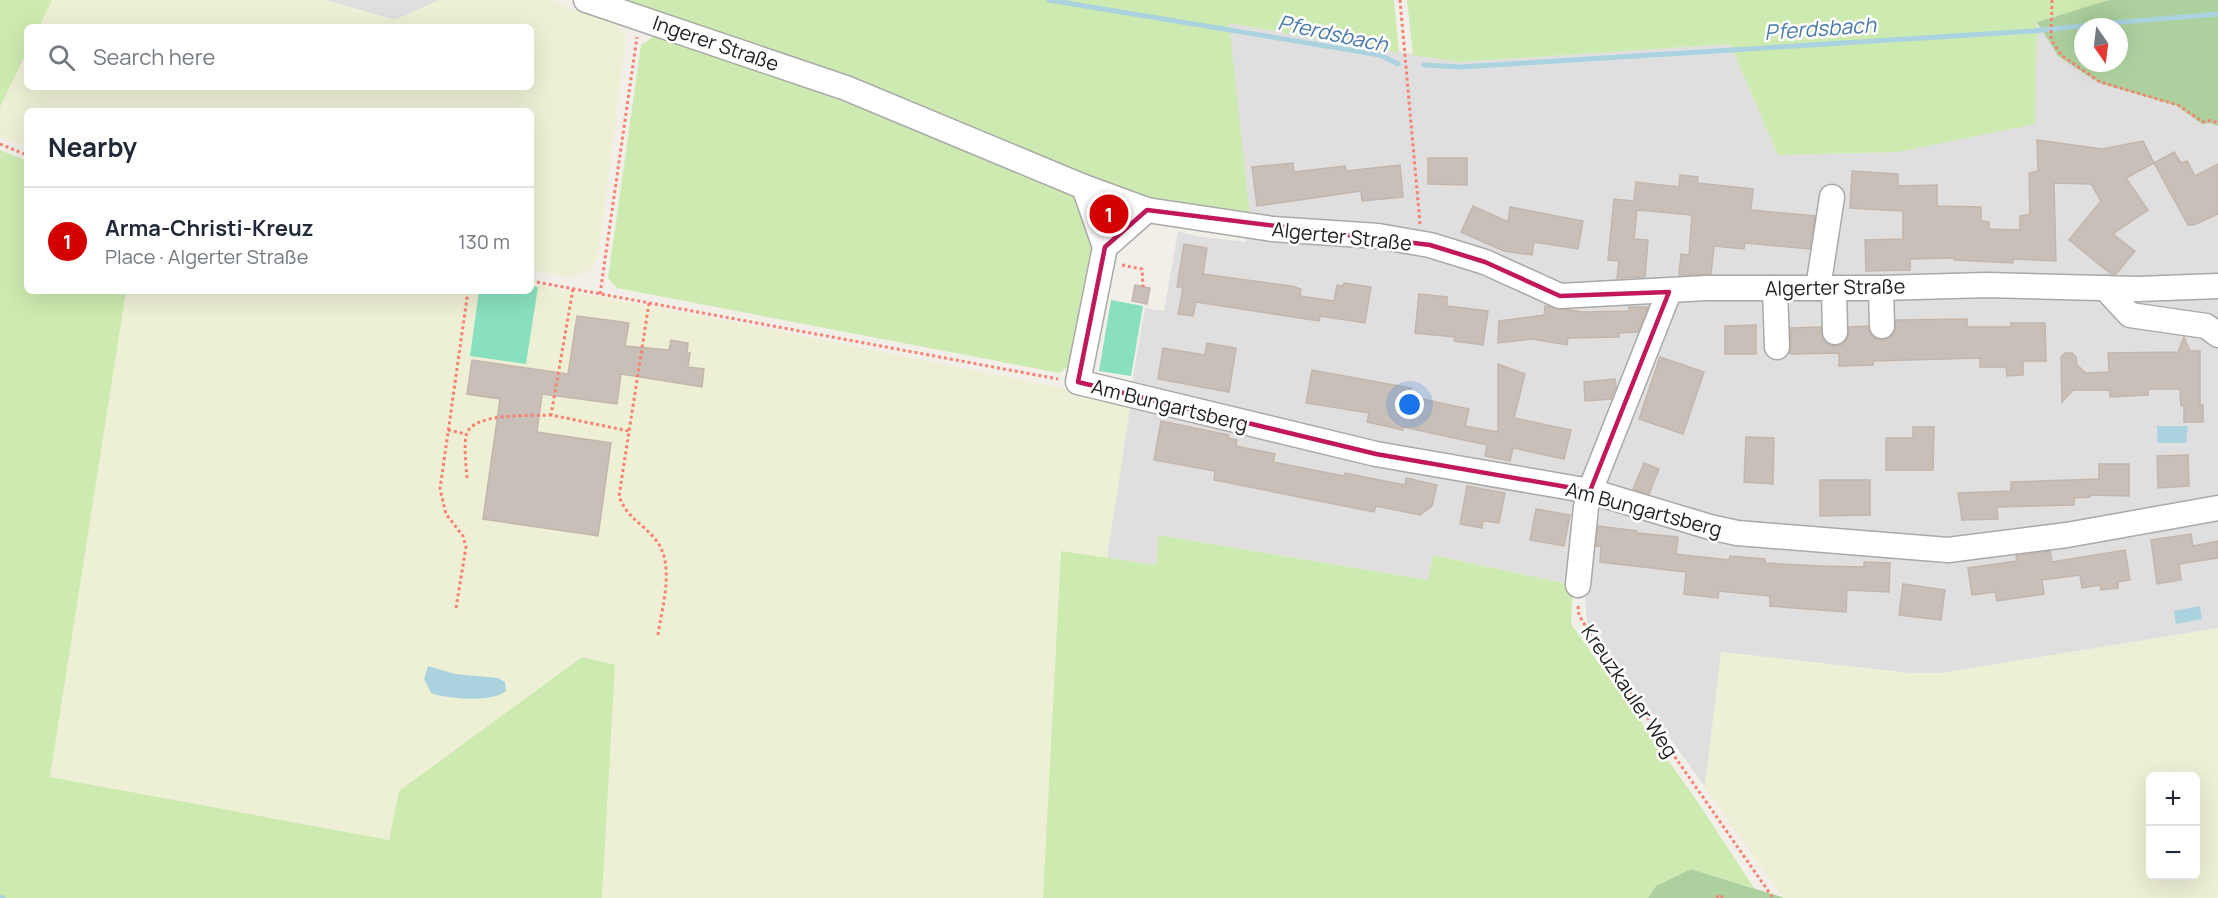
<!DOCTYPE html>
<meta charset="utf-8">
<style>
:root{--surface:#fff;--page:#f2f2f3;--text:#1f2937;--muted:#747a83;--line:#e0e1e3;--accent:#d40000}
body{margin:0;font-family:Manrope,sans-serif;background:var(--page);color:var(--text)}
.controls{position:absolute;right:18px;bottom:18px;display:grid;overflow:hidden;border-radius:9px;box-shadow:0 6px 24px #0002}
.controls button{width:54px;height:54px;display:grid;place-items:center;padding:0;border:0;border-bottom:2px solid var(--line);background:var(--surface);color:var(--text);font:30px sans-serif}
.compass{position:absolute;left:2074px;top:18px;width:54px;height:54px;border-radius:50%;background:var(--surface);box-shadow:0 6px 24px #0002;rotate:166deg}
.you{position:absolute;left:1410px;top:405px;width:21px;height:21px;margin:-15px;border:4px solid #fff;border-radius:50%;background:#1a73e8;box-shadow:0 0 0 9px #1a73e833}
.badge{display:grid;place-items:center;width:39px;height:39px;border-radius:50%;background:var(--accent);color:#fff;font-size:20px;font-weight:700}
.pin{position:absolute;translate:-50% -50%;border:3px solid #fff;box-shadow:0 2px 6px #0006}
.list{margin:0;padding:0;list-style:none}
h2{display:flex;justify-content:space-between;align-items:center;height:78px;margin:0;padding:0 24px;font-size:26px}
h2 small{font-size:20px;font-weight:400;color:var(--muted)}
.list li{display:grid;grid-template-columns:39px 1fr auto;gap:18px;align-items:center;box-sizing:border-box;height:108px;padding:0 24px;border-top:2px solid var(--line)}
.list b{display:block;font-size:22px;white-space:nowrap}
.list p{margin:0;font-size:20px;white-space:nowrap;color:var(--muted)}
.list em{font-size:20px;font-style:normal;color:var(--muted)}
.icon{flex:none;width:33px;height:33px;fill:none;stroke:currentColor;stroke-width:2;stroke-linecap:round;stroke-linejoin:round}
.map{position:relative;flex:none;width:2218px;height:898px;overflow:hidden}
.search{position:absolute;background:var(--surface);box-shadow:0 6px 24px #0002;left:24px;top:24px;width:510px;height:66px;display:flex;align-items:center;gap:15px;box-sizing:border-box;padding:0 21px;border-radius:9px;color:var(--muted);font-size:22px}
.panel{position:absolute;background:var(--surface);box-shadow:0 6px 24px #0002;left:24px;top:108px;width:510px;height:186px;border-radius:9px}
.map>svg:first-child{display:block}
.residential{fill:#e0dfdf}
.farmland{fill:#eef0d5;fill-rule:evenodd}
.grass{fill:#cdebb0}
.forest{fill:#add19e;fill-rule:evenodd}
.pitch{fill:#88e0be}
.water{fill:#aad3df}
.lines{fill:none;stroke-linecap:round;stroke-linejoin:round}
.stream{stroke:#aad3df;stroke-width:5}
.building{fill:#c7bfb8;stroke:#c4b6ab;stroke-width:1.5}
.minor-casing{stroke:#a9a9a9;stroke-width:27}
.path{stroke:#fa8072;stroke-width:3;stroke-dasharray:3 3;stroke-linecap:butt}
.minor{stroke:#fff;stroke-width:24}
.marked{fill:none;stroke:#c2185b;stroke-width:4.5;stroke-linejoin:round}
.labels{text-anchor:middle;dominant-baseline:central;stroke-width:5;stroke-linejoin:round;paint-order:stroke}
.street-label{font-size:20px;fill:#222;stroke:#fff}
.water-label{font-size:21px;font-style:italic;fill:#4a7aab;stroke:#fff}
</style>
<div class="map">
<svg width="2218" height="898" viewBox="0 0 2218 898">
<rect width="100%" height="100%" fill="#f2efe9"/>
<g class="residential">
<polygon points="325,0 439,0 395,20"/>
<polygon points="2037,22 2058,56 2099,83 2177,106 2202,124 2210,123 2218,126 2218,628 1944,673 1909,673 1722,652 1705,787 1587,622 1584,587 1433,555 1429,580 1159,535 1157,565 1107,558 1131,388 1145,308 1164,311 1178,231 1195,236 1246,242 1250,216 1228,23 1460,62 1730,44 1778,155 1898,152"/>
</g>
<g class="farmland">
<polygon points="52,0 325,0 395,20 439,0 548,0 617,25 626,35 598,255 591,270 572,278 531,270 531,111 27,111 27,147 0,137 0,107 27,51 27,87 531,87 531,27 39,27"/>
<polygon points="531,284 740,323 1086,393 1130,409 1107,558 1061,552 1043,898 602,898 615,665 582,657 389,840 50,778 126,291 531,291"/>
<path d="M2218,628v270h-435l-78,-111 16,-135 188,21h35zM2150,776h46v100h-46z"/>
</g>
<g class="grass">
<polygon points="0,0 52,0 39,27 27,27 27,51 0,107"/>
<polygon points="618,0 1394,0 1399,53 1229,23 1250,217 1151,199 1106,186"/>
<polygon points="1407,0 2109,0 2037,22 2035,124 1898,152 1778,155 1730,44 1460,62 1413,55"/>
<path d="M656,35c145,45 284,105 425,164l14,49 -20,114 -16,11 -442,-85 -9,-10 33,-233z"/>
<polygon points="0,150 27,161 27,291 126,291 50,777 389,840 399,791 582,657 615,665 602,898 0,898"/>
<polygon points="1095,203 1132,215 1105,236"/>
<polygon points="1158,535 1428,580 1433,555 1573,585 1571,624 1695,798 1754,888 1691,869 1656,886 1648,898 1043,898 1061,551 1157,565"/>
</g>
<g class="forest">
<path d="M2109,0h109v126l-8,-3 -8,1 -25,-18 -78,-23 -41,-27 -21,-34zM2083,27h36v36h-36z"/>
<polygon points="1691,869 1782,897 1783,898 1648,898 1656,886"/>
</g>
<g class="pitch">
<polygon points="531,286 538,287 526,364 470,356 479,291 531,291"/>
<polygon points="1111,300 1143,306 1131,376 1099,371"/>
</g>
<g class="water">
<polygon points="2157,426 2188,426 2186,443 2158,443"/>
<polygon points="2200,606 2202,619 2176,624 2174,611"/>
<path d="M428,666l27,8 43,4 7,4 1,9c-14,12 -58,8 -75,2l-7,-14z"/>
</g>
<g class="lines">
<g class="stream">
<polyline points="1049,0 1380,55 1398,64"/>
<polyline points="1424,65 1461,67 2033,31 2099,24 2218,14"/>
<polyline points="0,897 3,898"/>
</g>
</g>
<g class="building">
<polygon points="2037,140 2102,149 2143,141 2154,163 2126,178 2148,210 2113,234 2135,251 2116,274 2111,274 2069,240 2101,201 2091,184 2054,183 2056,261 2013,259 2013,263 1954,260 1954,258 1910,259 1910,270 1866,271 1865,240 1903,239 1903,211 1850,208 1852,171 1898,174 1898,186 1937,185 1937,206 1981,207 1981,221 1989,222 1989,229 2020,230 2020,216 2030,214 2029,173 2038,171"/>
<polygon points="2174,152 2181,163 2187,161 2195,176 2218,164 2218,214 2194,225 2188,225 2154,163"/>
<polygon points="1428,158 1467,158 1467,185 1428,184"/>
<polygon points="1293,163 1294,172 1345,166 1346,171 1400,165 1403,197 1362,201 1361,191 1257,206 1252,167"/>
<polygon points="1680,175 1698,177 1697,183 1753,189 1751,210 1815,216 1810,249 1745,243 1744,249 1714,246 1711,274 1679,275 1681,254 1689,255 1692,215 1637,210 1634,239 1648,240 1645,277 1617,278 1619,261 1608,260 1614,199 1634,201 1636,182 1679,187"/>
<polygon points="1473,206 1508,222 1510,207 1583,221 1578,249 1534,242 1532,255 1504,251 1461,232"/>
<polygon points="1184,244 1207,248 1203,274 1291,286 1301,289 1300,296 1334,301 1337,285 1343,286 1344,283 1371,287 1365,323 1320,316 1319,321 1196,302 1193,316 1178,314 1183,288 1177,287"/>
<polygon points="1135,285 1150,288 1147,304 1132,301"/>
<polygon points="1419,294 1447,297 1447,306 1488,311 1483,345 1454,341 1455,337 1415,333"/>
<polygon points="1545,306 1582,312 1629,311 1629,307 1648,307 1638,332 1619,333 1619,337 1568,338 1567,345 1532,339 1498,343 1499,321 1544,315"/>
<polygon points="577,316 629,323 625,346 669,350 671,340 688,343 687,353 690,353 688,367 704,369 702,387 621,374 617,404 542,394 537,432 611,443 598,536 483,519 500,399 467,394 472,360 568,374"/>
<polygon points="1967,319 1967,327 2011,327 2011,323 2045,323 2046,361 2023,361 2023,375 2007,376 2006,367 1980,367 1980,358 1873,361 1873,365 1839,366 1839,353 1790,354 1791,328 1821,327 1823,340 1829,345 1836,346 1843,344 1847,339 1849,327 1868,326 1870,333 1875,338 1883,340 1890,338 1894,333 1896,320"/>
<polygon points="1756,325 1756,354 1725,354 1725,326"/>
<polygon points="2184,337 2190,351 2200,351 2200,405 2203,405 2203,422 2184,422 2184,405 2181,406 2180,389 2148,389 2148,395 2110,397 2110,390 2073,390 2062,402 2061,357 2065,353 2072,353 2076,357 2077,365 2086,373 2109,372 2108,353 2178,352"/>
<polygon points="1207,343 1236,348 1229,392 1158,379 1163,348 1205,355"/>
<polygon points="1660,357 1704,372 1683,434 1639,419"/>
<polygon points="1498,364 1525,374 1514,418 1571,430 1564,459 1513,448 1510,461 1485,456 1487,445 1403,427 1403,430 1367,422 1369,413 1306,403 1312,370 1411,388 1409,396 1469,409 1465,426 1498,432"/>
<polygon points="1615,379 1616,387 1611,399 1585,401 1584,382"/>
<polygon points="1161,421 1229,435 1228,438 1237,440 1236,446 1275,454 1273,462 1344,476 1345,473 1405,485 1406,478 1437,485 1432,506 1420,515 1376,506 1374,512 1214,480 1215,471 1154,460"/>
<polygon points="1913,427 1934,427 1933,470 1886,470 1886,438 1913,438"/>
<polygon points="1746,437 1774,438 1773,484 1744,482"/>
<polygon points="2188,455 2189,486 2158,488 2157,456"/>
<polygon points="1644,463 1659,469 1649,494 1633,489"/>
<polygon points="2099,464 2129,464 2129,496 2090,495 2090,497 2074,498 2074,505 1997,507 1998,519 1962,520 1958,493 2011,491 2011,482 2099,479"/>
<polygon points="1820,480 1870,480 1870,515 1820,516"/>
<polygon points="1467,486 1505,493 1499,523 1483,521 1482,528 1460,524"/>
<polygon points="1536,509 1570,515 1564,546 1530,540"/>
<polygon points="1598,526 1637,531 1637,533 1678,537 1676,554 1729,560 1730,556 1765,559 1765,563 1819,566 1864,567 1864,562 1890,563 1889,592 1847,590 1846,612 1770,606 1770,596 1719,591 1718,598 1684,594 1686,572 1600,562 1601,546 1596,546"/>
<polygon points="2191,534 2193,546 2218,541 2218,558 2179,564 2181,580 2157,584 2151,540"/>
<polygon points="2125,550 2130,580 2118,582 2118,588 2101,590 2100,585 2082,588 2080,575 2042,580 2044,594 1997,601 1995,592 1972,595 1968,568 2017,561 2016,556 2050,551 2052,562"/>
<polygon points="1903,584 1945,590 1941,620 1899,615"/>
</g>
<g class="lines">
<g class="minor-casing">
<g id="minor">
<polyline points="586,0 846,88 1084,187 1147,210 1272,229 1378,236 1430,245 1485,262 1560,296 1706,288 1881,288 1987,285 2138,289 2218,286"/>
<polyline points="1084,187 1105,247"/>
<polyline points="1147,210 1105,247 1078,382 1376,454 1590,491 1710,527 1737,533 1948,550 2067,535 2218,508"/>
<polyline points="1775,288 1777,347"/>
<polyline points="1818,288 1832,197"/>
<polyline points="1834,288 1835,332"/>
<polyline points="1881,288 1882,326"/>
<polyline points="2105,288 2130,315 2206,326 2218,335"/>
<polyline points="1578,585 1586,507 1590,491 1669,292"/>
</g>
</g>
<g class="path">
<polyline points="1400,0 1420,224"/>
<polyline points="2052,0 2051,39 2061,55 2100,82 2178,105 2203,122 2211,120 2218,123"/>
<polyline points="0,144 27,155"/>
<polyline points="1122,265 1142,269 1143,287"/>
<polyline points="531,281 1058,379"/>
<polyline points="573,289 551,415 629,431"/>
<polyline points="600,294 637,37"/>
<path d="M649,303l-30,193c8,22 23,27 36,43 21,24 7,67 3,96"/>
<polyline points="448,430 466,434"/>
<path d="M467,478c-1,-14 -3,-29 -1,-42 4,-24 66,-20 85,-21"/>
<polyline points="1578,606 1579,615 1593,639 1773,898"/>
<polyline points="456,608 466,547 463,536 446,514 440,489 468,291"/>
<polyline points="1717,898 1718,895 1725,898"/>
</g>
<use href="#minor" class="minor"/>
</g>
<path class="marked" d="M1147,210l283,35 55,17 75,34 109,-4 -79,199 -214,-37 -298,-72 27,-135z"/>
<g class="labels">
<g class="street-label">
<text transform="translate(716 43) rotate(19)">Ingerer Straße</text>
<text transform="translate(1342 236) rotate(6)">Algerter Straße</text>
<text transform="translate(1835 287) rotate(-1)">Algerter Straße</text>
<text transform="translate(1170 405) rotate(14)">Am Bungartsberg</text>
<text transform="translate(1644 509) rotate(15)">Am Bungartsberg</text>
<text transform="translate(1630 691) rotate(56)">Kreuzkauler Weg</text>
</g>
<g class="water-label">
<text transform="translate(1820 28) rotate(-4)">Pferdsbach</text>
<text transform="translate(1333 33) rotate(12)">Pferdsbach</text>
</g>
</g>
</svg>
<div class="controls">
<button>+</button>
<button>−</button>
</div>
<svg class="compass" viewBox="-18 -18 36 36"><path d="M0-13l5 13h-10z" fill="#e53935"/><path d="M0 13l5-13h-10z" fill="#747a83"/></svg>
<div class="you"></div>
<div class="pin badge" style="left:1109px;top:214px">1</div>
<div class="search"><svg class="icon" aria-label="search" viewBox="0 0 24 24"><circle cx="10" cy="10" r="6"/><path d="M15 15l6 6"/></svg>Search here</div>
<section class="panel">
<h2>Nearby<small></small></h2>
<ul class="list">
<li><span class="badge">1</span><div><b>Arma-Christi-Kreuz</b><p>Place · Algerter Straße</p></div><em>130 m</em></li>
</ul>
</section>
</div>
